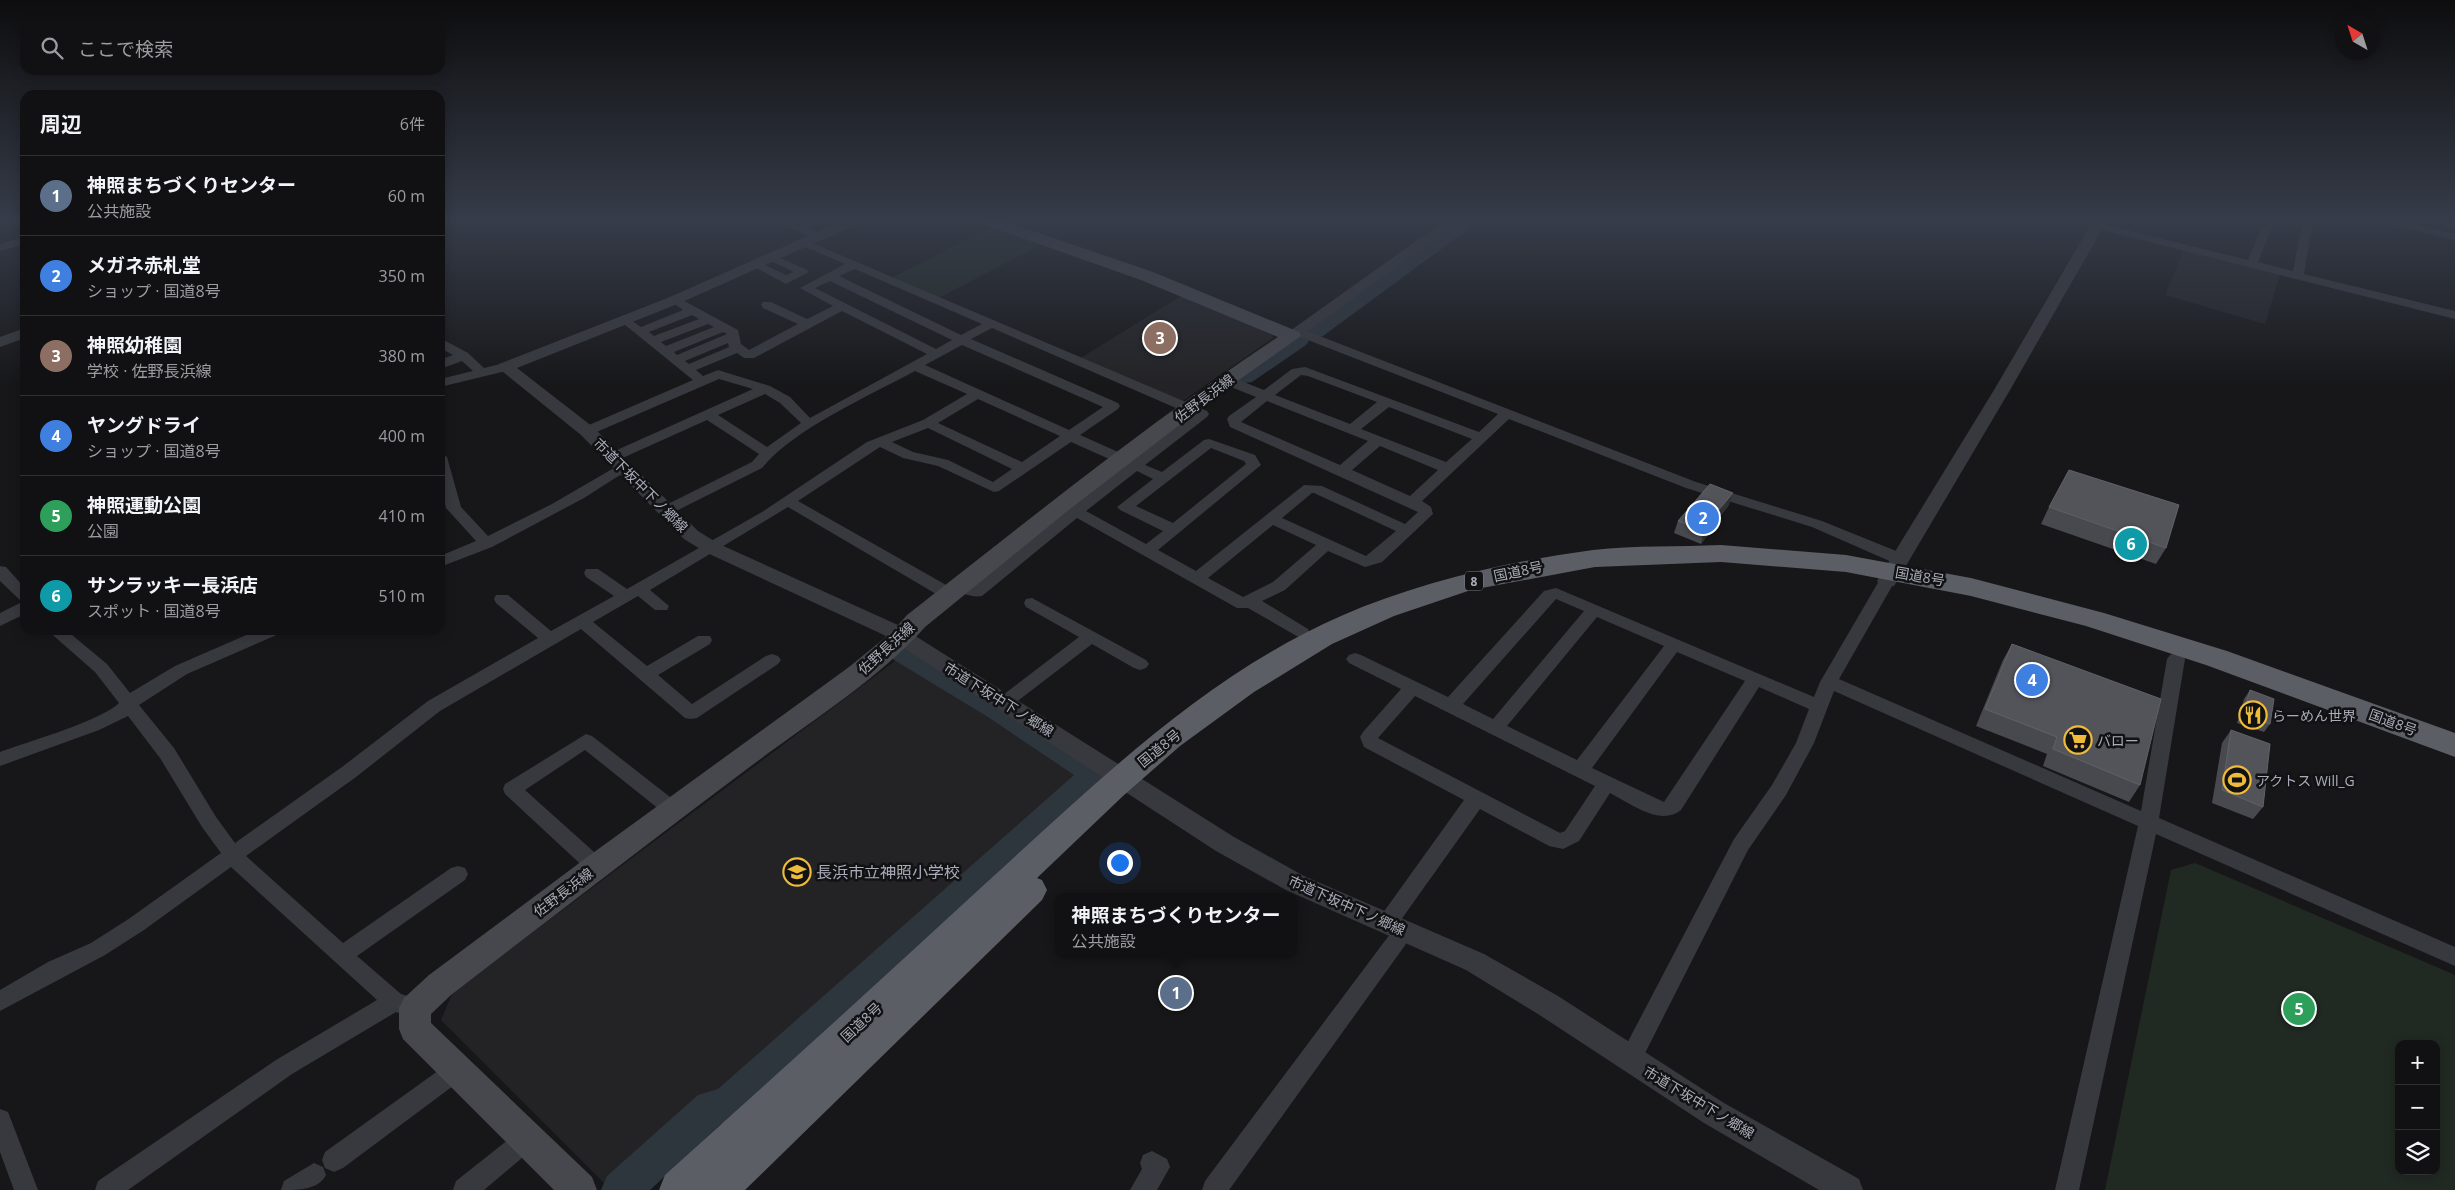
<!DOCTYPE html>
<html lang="ja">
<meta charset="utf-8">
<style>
:root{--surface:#111113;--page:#1e1f21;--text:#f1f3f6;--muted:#9c9da0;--line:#303133;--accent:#db2777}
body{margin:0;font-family:"Open Sans","Noto Sans JP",sans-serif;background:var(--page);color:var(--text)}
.controls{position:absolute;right:15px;bottom:15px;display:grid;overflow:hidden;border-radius:10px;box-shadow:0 2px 12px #0003}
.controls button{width:45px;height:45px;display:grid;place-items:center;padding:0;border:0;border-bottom:1px solid var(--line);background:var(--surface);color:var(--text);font:25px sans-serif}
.compass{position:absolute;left:2335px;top:15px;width:45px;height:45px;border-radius:50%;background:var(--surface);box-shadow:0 2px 12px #0003;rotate:321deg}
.you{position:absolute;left:1119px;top:862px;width:18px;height:18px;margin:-12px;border:4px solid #fff;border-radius:50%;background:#1a73e8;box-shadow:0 0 0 8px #1a73e833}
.badge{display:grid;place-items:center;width:32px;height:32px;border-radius:50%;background:var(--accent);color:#fff;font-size:16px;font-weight:700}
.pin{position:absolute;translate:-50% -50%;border:2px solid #fff;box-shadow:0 1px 5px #0006}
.popup{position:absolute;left:1055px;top:893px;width:242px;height:65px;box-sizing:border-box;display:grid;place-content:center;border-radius:10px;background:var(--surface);filter:drop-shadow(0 1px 4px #0005);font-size:16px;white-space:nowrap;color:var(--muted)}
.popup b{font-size:19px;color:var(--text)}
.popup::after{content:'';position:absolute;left:50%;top:100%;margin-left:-10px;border:10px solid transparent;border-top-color:var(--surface)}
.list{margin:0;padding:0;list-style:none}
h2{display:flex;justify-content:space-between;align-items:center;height:65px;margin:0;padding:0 20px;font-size:21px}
h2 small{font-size:16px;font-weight:400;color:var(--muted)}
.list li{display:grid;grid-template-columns:32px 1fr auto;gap:15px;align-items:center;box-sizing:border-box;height:80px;padding:0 20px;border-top:1px solid var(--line)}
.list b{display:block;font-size:19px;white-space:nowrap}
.list p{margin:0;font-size:16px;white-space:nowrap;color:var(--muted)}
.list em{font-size:16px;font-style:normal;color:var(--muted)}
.icon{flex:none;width:28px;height:28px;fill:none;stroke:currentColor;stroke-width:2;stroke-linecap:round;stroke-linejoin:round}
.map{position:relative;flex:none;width:2455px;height:1190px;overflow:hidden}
.search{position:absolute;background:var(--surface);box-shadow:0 2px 12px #0003;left:20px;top:20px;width:425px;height:55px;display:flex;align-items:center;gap:12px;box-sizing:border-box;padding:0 18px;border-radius:15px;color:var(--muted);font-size:19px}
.panel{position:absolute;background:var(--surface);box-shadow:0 2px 12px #0003;left:20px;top:90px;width:425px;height:545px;border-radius:15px}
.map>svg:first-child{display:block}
.built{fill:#232326}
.green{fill:#212923;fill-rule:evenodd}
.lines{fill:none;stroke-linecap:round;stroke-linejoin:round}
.river{fill:#2d353d;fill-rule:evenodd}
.minor{fill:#38393e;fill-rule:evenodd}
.tertiary{fill:#38393e;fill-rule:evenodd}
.secondary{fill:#46484e;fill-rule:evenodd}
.trunk{fill:#5c5e66;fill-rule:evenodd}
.wall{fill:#48494e}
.shaded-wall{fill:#303134}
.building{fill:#53545a;stroke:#606268}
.labels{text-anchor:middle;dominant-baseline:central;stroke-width:5;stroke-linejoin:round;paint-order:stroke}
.shield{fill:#121214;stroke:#7c7e88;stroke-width:1}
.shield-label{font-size:12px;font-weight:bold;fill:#aaadb9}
.street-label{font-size:14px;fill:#aaadb9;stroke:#121214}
.poi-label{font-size:14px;fill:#aaadb9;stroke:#121214;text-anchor:start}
.near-poi-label{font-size:16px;fill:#aaadb9;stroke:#121214;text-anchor:start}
</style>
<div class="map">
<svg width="2455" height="1190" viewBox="0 0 2455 1190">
<rect width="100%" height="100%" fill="#171719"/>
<g class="built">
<polygon points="2184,249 2280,274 2265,324 2165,295"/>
<polygon points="1181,296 1271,333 1273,338 1180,403 1079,359"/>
<polygon points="899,658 965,695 1087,772 1084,779 878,964 884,970 742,1097 734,1093 723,1102 707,1104 615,1190 611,1190 441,1020 453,992"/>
</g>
<g class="green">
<polygon points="992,227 1044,243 939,298 891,278"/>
<path d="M2195,863l260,112v215h-350l66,-320zM2399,1044h37v127h-37z"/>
</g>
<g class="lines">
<g class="river">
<polygon points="1462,219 1482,219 1323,336 1316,338 1309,336 1306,332 1309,328"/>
<polygon points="2438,219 2455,219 2455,229 2449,228"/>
<polygon points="1299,335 1306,337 1309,341 1306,345 1252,382 1244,383 1236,382 1233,377 1236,372 1292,337"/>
<path d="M904,644l10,2 94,57 93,60c5,10 5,15 0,24l-361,331 -19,6 -71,66h-49l6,-14 91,-81 20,-6 356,-314 -86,-58 -94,-57 -4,-7 4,-7z"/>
</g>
<g class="minor">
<polygon points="778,219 788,219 797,223 806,219 820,219 806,227 825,236 823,238 815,238 779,223"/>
<polygon points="2065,219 2083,219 2248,260 2265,219 2275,219 2258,262 2293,271 2303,219 2313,219 2304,274 2455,311 2455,319 2066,221"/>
<polygon points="2375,219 2394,219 2455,234 2455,240 2376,221"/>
<polygon points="25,237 25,244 0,251 0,244"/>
<path d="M805,240l402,171 2,3 -2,3 -62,48 17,7 42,-32 5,-1 46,16 6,10 -103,85 38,21 108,-86 18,1 83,38 13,-12 -188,-85 -3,-8 2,-3 27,-19 -35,-14 -2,-3 2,-3h10l33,13 28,-21 13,-2 174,65 19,-18 -203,-79 -2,-3 6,-4 397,154 126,39 84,34 2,4 -2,4h-12l-82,-36 -126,-39 -177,-69 -87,82 9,6 2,7 -51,48 -17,5 -37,-16 -43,39 -23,11 46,28 2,4 -2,4 -6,2 -54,-31h-11l-160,-90 -95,78c-9,2 -26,-3 -31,-11l2,-4 6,-1 15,5 92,-73 -7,-6 3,-3 5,-2 8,3 50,-38 -54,-24 -72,49 -5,1 -56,-26 -35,-8 -23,-11 -82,54 157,89 2,4 -2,4h-12l-155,-91 -138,83 19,16 -2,4h-12l-17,-14 -45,26 54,44 51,-30h12l2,4 -2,4 -52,31 34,29 74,-48 6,-2 6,2 3,4 -3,4 -81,54 -6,1 -6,-1 -104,-89 -141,82 -84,66 -110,79 97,87 108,-75 7,-2 7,2 3,6 -3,6 -108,76 44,38 22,7 3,7 -3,7 -8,3 -19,-6 -104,62 -164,116h-33l3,-9 178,-121 101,-60 -146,-133 -87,63 -39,25 -105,56v-21l48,-28 43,-19 39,-25 91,-65 -19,-26 -42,-69 -32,-42 -29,14 -99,36v-14c27,-10 101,-31 119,-49l-24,-31 -48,-42h19l41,34 23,29 45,-27 83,-36h23l-2,4 -92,40 -48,31 35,43 42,69 19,26 107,-76 86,-66 110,-63 -42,-35 -2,-4 2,-4h12l43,36 63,-35 -28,-19 -2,-4 2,-4h12l29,20 135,-77 105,-70 56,-22 44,-26 -52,-23c-46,25 -120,57 -153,97l-92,46h-10l-3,-3 3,-3 92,-46 7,-8 -52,-34 -89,40h-10l-2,-3 2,-3 145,-65 -34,-10 -127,55h-10l-2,-3 2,-3 111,-48 -74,-60 6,-4 16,11 42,-17 -14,-10 6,-4 63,34 3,14 8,6 49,-26 -35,-16 -2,-3 2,-3h8l36,17 26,-13 -33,-18 45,-24 -44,-19 -2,-2zM855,269l127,55 -21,11 -122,-59zM830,281l122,59 -16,9 -121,-61zM842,311l85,43 -117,64 -20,-21 -20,-11 -52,-16 -15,6 -7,-6 41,-17 7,5h10zM692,315l7,4 -45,17 -5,-4zM708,324l6,3 -48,19 -5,-4zM992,328l200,87 -58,44 -54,-24 38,-26 2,-3 -2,-3 -147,-64zM723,332l4,2 -50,21 -3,-3zM728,343l1,4 -40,17 -4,-3zM962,345l141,62 -34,23 -144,-65zM1301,375l7,1 69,26 -27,22 -75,-29zM765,394l15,9 21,20 -34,24 -49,-32zM978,399l82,37 -38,26 -84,-39zM1267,401l101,40 -28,24 -99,-43zM1389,407l83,32 -26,23 -85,-33zM928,428l84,41 -19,13 -45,-22 -35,-8 -21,-10zM1380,446l58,24 -28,26 -58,-26zM1211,448l33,13 2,3 -73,59 -37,-17zM1137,471l16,8 -36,28 3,3 43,21 -17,13 -60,-33zM1312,493h2l82,38 -30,25 -84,-38zM1273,525l43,20 -43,37 -30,15 -35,-19z"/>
<polygon points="771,254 807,270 809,272 786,284 749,264 751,262 759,262 786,275 794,272 767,259 765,257"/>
<polygon points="440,338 468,353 484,368 505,363 512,367 510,370 440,387 440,379 473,371 462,361 440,369 440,360 453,355 440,348"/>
<polygon points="440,453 447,457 461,507 488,536 552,504 619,465 629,465 631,468 584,498 492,547 440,567 440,556 476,541 446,508 440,484"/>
<polygon points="0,566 6,567 25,588 25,614 0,626 0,613 22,602 0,581"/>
<path d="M1887,576l6,1 2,4 -56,98 302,132 26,-152 3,-4 6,-2 6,2 3,4 -26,159 296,129v19l-299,-132 -77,356h-24l83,-364 -304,-135 -20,52 -28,52 -38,55 -110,217 -8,3 -8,-3 -3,-7 3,-7 112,-214 38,-54 24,-42 13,-34 -50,-22 -78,123c-21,17 -51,-7 -71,-17l-31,48 -16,8 -14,-3 -69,-37 -82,115 6,-2 7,3 3,6 -3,6 -182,253h-27l3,-9 188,-251 -6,2 -7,-3 -3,-6 3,-6 84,-117 -100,-53 -4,-10 3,-5 38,-43 -52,-26 -3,-4 3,-4 6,-2 6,2 87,42 96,-106 12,-3 258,109 6,-15 59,-101 2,-4zM1556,599l28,12 -91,108 -30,-15zM1597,617l67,29 -87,114 -70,-34zM1677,652l68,29 -81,121 -72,-34zM1415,696l180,90 -30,45 -5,2 -182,-95z"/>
<polygon points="1032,598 1146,660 1149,664 1146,668 1140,670 1134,668 1092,644 1011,706 1005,708 999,706 996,702 999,698 1079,637 1026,607 1024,603 1026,599"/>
<polygon points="586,734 592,736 679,804 682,809 679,814 672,816 665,814 585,750 525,790 603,860 606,866 603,872 596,874 589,872 505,794 503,789 505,784"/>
<polygon points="457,1059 465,1063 468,1070 465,1077 343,1168 334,1172 325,1168 322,1160 325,1152 449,1063"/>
<polygon points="0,1109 8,1112 38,1190 14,1190 0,1152"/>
<polygon points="527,1127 535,1131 539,1139 535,1147 484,1190 453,1190 456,1181 519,1131"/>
<polygon points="1152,1151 1167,1159 1170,1167 1157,1190 1130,1190 1142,1169 1140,1163 1143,1155"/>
<path d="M314,1163l9,4 3,8c-8,15 -27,15 -45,15l3,-9z"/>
</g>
<g class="tertiary">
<polygon points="846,219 864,219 862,222 680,303 517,368 593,427 698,531 719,544 898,625 1234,837 1304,876 1484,954 1558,996 1724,1103 1859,1179 1863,1190 1819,1190 1704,1123 1538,1014 1466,970 1286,890 1216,851 884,635 705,552 684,539 581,435 497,367 499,364 670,297"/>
<polygon points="1447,219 1463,219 1297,339 1287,339 1284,336 1287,333"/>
<polygon points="2097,222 2104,226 2010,390 1897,581 1894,586 1887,587 1880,586 1877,581 1994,390 2090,226"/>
<polygon points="25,328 25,338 0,347 0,337"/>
</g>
<path class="secondary" d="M975,219h23l155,53 146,60 2,4 -68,48 -163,125 -145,118c-45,51 -118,97 -174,139 -100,75 -200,152 -300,229l-20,19v9l161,154 5,13h-43l-151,-151 -4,-10v-21l5,-10 25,-23 157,-117 263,-191 43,-35 15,-17c122,-95 242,-193 371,-278l-137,-57 -164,-58z"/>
<path class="trunk" d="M1721,545l125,10 125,23 133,35 123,38 228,82v24l-249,-92 -120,-39 -115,-30 -125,-24 -125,-10 -126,5 -124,23 -77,26 -62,28 -78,48 -74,54 -57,50 -86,82 5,2 5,10 -5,10 -297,290h-86l6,-15c108,-97 215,-194 321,-292 109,-99 218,-207 355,-267 78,-34 169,-55 252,-66 42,-5 86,-3 128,-5z"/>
</g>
<g class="wall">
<polygon points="1729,505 1713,525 1710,532 1701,544 1674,533 1678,521"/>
<polygon points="2049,507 2166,548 2156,564 2041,524"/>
<polygon points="2012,644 2140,785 2129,802 2043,766 2047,754 1976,726 2003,660"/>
<polygon points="2250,690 2270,724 2264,732 2237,723 2244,699"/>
<polygon points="2231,730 2263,807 2253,819 2212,803 2222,743"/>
</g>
<polygon class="shaded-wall" points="1733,493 1729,505 1713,525 1710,532 1701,544 1704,531 1711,519"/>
<g class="building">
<polygon points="2069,470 2179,505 2166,548 2049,507"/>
<polygon points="1710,484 1733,493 1711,519 1714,520 1704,531 1678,521"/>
<polygon points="2012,644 2161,699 2140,785 2053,749 2057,737 1985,709"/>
<polygon points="2250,690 2274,699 2270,724 2243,714"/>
<polygon points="2231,730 2270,744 2263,807 2222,790"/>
</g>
<linearGradient id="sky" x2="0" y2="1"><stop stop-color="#0d0d0e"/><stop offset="0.57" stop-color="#363c49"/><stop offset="1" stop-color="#363c49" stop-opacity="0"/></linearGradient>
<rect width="2455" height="386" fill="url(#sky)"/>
<defs>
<g id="restaurant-ring" transform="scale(1.4375)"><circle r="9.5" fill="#121214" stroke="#eebb3a" stroke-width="1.5"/><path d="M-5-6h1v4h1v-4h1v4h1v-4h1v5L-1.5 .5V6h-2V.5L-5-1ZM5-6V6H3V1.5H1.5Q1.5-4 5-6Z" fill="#eebb3a"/></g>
<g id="supermarket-ring" transform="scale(1.4375)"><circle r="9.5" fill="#121214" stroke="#eebb3a" stroke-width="1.5"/><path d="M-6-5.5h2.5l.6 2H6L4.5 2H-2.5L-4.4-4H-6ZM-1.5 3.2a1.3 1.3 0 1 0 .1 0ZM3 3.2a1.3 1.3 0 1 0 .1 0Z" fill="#eebb3a"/></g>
<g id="stadium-ring" transform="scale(1.4375)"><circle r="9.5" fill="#121214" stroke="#eebb3a" stroke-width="1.5"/><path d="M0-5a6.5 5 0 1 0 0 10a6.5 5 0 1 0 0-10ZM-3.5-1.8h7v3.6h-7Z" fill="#eebb3a"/></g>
<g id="school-ring" transform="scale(1.4375)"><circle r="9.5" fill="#121214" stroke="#eebb3a" stroke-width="1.5"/><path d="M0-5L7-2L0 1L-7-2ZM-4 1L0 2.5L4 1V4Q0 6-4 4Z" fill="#eebb3a"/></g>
</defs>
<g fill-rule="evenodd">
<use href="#restaurant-ring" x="2253" y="715"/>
<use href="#supermarket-ring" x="2078" y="740"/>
<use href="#stadium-ring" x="2237" y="780"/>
<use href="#school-ring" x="797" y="872"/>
</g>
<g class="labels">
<rect class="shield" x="1465" y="571.5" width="18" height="19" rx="4"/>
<g class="shield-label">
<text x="1474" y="581">8</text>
</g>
<g class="street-label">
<text transform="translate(1204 398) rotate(-37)">佐野長浜線</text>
<text transform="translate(641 485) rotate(45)">市道下坂中下ノ郷線</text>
<text transform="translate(1518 571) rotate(-12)">国道8号</text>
<text transform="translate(1920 576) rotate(10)">国道8号</text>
<text transform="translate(886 648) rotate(-42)">佐野長浜線</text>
<text transform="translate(999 699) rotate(32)">市道下坂中下ノ郷線</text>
<text transform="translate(2393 722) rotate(20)">国道8号</text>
<text transform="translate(1159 748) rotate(-39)">国道8号</text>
<text transform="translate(563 892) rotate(-37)">佐野長浜線</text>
<text transform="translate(1347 905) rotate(24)">市道下坂中下ノ郷線</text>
<text transform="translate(861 1022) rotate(-43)">国道8号</text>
<text transform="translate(1699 1102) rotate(31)">市道下坂中下ノ郷線</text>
</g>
<g class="poi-label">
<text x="2272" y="715">らーめん世界</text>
<text x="2097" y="740">バロー</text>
<text x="2256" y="780">アクトス Will_G</text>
</g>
<g class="near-poi-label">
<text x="816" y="872">長浜市立神照小学校</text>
</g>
</g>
</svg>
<div class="controls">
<button>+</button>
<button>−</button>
<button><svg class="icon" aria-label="layers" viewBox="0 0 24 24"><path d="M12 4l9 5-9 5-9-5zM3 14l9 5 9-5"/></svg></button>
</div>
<svg class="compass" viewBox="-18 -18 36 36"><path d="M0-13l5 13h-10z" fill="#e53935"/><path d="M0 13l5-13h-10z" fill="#9c9da0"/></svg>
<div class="you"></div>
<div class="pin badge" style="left:1176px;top:993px;background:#5c6f8a">1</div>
<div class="popup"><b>神照まちづくりセンター</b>公共施設</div>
<div class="pin badge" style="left:1703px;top:518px;background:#3f7fe0">2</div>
<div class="pin badge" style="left:1160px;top:338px;background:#8d6e63">3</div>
<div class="pin badge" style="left:2032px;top:680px;background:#3f7fe0">4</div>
<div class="pin badge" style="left:2299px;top:1009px;background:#2e9e5b">5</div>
<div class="pin badge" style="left:2131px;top:544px;background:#0f9aa8">6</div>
<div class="search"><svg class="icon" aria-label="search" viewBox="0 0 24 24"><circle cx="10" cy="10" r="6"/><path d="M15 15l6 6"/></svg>ここで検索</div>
<section class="panel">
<h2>周辺<small>6件</small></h2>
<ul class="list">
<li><span class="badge" style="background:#5c6f8a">1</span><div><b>神照まちづくりセンター</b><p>公共施設</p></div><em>60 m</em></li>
<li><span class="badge" style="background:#3f7fe0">2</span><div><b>メガネ赤札堂</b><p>ショップ · 国道8号</p></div><em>350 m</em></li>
<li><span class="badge" style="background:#8d6e63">3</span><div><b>神照幼稚園</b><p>学校 · 佐野長浜線</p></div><em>380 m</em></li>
<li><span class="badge" style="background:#3f7fe0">4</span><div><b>ヤングドライ</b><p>ショップ · 国道8号</p></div><em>400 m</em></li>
<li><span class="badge" style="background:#2e9e5b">5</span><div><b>神照運動公園</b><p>公園</p></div><em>410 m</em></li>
<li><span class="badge" style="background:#0f9aa8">6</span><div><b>サンラッキー長浜店</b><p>スポット · 国道8号</p></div><em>510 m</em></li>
</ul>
</section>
</div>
